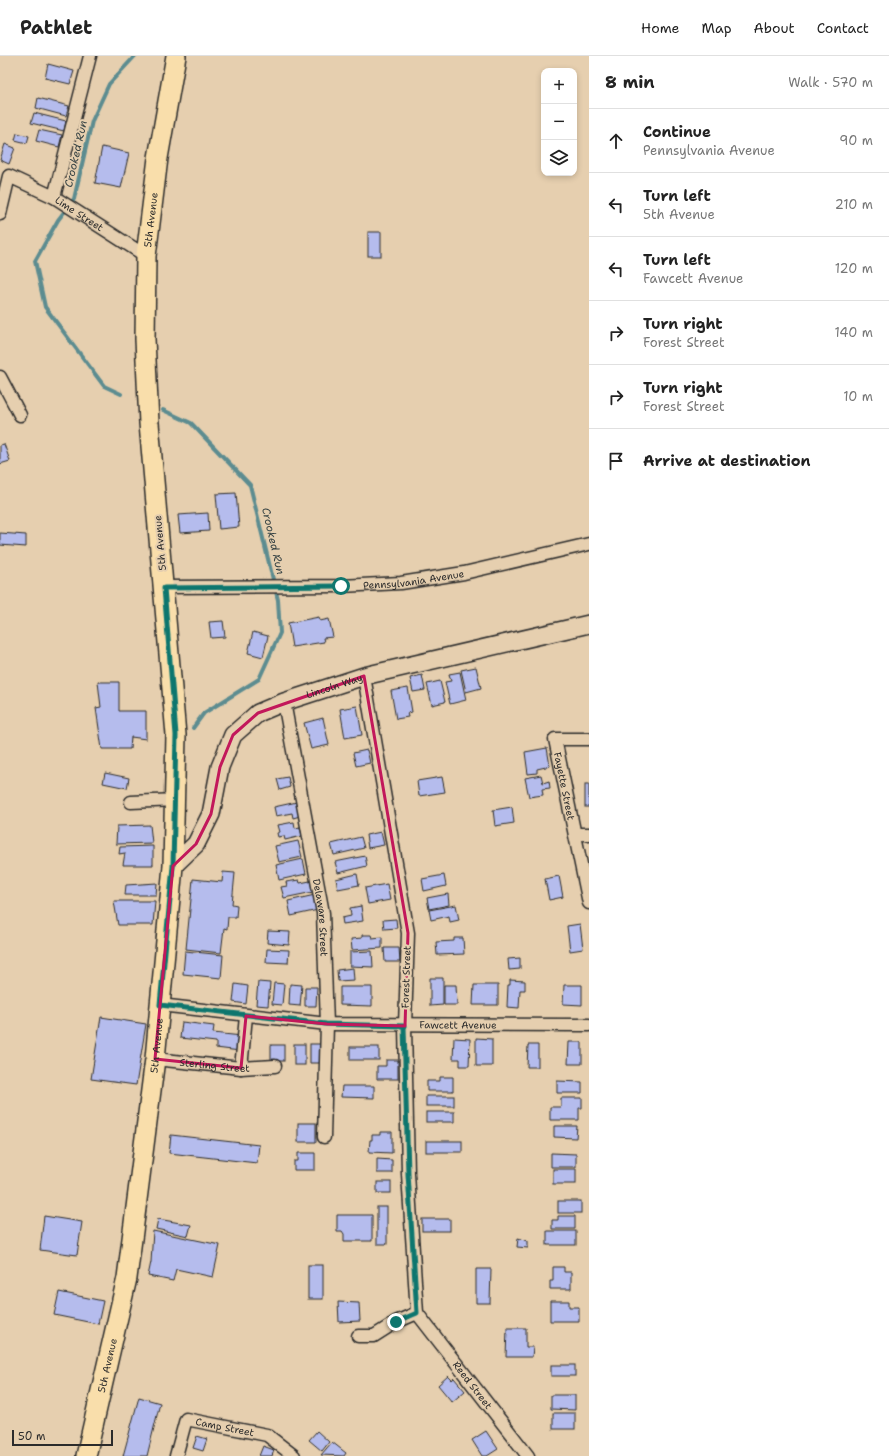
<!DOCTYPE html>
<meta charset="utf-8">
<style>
:root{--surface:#fff;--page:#f6f6f6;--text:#222;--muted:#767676;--line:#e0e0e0}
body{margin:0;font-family:"Shantell Sans",sans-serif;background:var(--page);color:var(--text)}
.controls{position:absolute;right:12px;top:12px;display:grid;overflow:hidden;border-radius:8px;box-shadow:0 2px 6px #0003}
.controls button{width:36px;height:36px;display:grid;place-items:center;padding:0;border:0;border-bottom:1px solid var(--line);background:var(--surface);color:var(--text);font:20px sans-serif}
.scale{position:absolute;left:12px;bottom:10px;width:101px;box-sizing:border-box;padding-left:4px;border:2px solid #2b2b2b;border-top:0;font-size:11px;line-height:14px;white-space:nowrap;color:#2b2b2b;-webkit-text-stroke:3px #e6cfaf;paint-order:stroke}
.stop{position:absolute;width:12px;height:12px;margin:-9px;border:3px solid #0f766e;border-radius:50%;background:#fff}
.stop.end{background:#0f766e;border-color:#fff;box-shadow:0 1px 4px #0008}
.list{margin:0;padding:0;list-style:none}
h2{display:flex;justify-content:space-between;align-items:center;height:52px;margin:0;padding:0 16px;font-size:17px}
h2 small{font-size:13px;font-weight:400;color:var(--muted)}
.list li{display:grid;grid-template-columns:26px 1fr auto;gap:12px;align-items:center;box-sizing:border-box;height:64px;padding:0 16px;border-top:1px solid var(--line)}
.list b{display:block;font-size:15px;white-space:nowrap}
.list p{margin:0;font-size:13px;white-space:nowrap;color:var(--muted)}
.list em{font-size:13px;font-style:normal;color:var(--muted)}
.icon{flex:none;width:22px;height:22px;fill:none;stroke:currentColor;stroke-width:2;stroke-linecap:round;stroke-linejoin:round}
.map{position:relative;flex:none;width:589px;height:1400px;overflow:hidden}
header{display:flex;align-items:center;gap:24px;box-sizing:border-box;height:56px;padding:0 20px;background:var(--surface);border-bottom:1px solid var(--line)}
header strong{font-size:19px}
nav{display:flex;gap:22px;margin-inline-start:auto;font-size:14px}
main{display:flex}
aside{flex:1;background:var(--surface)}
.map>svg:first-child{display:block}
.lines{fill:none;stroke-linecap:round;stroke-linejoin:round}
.stream{stroke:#5c8c90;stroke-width:4}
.building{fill:#b5bced;stroke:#2b2b2b}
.minor-casing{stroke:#2b2b2b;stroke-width:15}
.secondary-casing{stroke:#2b2b2b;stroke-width:20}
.primary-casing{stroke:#2b2b2b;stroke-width:22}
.minor{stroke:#e6cfaf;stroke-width:12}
.secondary{stroke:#e6cfaf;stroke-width:17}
.primary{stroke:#f9deab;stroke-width:19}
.route{stroke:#0f766e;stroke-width:5}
.marked{fill:none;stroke:#c2185b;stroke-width:3;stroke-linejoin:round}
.labels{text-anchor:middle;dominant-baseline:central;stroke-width:4;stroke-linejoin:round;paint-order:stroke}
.street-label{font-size:10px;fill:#2b2b2b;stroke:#e6cfaf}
.water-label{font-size:11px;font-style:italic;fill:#374344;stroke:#e6cfaf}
</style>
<header>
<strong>Pathlet</strong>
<nav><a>Home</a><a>Map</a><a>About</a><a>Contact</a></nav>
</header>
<main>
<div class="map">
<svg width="589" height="1400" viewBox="0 0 589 1400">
<rect width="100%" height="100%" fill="#e6cfaf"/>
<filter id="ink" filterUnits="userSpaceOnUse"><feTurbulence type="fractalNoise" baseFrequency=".025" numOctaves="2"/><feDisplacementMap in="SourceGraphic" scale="8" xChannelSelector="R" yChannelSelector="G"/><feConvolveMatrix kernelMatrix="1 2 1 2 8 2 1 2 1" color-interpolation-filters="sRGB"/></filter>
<g filter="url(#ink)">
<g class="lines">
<g class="stream">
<polyline points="121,338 104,330 45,251 35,205 58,164 74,143 92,65 109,28 135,0"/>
<polyline points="163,354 191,367 250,429 278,544 280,577 259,623 204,657 193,672"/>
</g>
</g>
<g class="building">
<polygon points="48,8 74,15 70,28 45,22"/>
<polygon points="38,42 69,50 66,60 36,52"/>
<polygon points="34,57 66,65 64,75 31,67"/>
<polygon points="39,74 62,79 59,91 36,85"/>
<polygon points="17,77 29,80 27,87 15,84"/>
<polygon points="5,88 15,92 9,108 0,104"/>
<polygon points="102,91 129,97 121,132 95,127"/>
<rect x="368" y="176" width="13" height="24"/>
<polygon points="4,388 10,405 0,408 0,389"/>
<polygon points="236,437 239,471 219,473 216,438"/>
<polygon points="208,457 209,475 180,477 178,459"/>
<polygon points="0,477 26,479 26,491 0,489"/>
<polygon points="319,561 320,565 329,563 333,581 323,582 324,586 292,591 288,567"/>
<polygon points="223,565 225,581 211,582 209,566"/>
<polygon points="253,576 268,580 263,601 248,597"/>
<polygon points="476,611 481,632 466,636 461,614"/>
<polygon points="460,616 466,644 450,648 445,626 451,625 449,618"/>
<polygon points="422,619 425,634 413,636 410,622"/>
<polygon points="440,625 445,646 432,649 427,628"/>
<polygon points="98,626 119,626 119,655 146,655 146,683 131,681 130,693 102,693 96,652 101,651"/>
<polygon points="408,632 412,656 407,657 408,661 396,663 391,635"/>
<polygon points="357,650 362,679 345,682 340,653"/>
<polygon points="323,662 329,689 311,693 304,667"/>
<polygon points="547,692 550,710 537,713 537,717 528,718 525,696"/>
<polygon points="367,694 370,707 356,710 353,697"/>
<polygon points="105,717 129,722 127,732 103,727"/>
<polygon points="541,719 543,727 549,725 550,732 542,733 543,739 529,741 525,722"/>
<polygon points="288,721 290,731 280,734 277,723"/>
<polygon points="442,721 445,736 419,740 417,725"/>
<rect x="585" y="728" width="4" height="23"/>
<polygon points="297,746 300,760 293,762 292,757 276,760 274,751"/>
<polygon points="512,751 514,767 495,770 493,754"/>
<polygon points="294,766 295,772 300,771 302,780 285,784 284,780 278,781 277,777 280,776 278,769"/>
<polygon points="150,769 152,787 116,788 117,770"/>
<polygon points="381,776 384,789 368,792 366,779"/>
<polygon points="361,781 364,792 334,799 331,788"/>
<polygon points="298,785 302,801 279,806 275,790"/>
<polygon points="153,790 153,809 123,809 125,797 119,798 120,791"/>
<polygon points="365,800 367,810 338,817 335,806"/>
<polygon points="303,803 306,818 279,824 276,809"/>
<polygon points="223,816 235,817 232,848 237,849 236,861 228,861 227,873 224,872 221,897 186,893 193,823 222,826"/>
<polygon points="357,818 359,829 338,833 336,823"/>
<polygon points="444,819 446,830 424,835 422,823"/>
<polygon points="559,820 563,841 549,844 545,823"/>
<polygon points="299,824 300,827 310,825 313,836 284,842 281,831 287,830 286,826"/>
<polygon points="157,827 156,839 125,839 126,829"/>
<polygon points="387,828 390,844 368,848 365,832"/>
<polygon points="448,838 449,849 429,853 427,842"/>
<polygon points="315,839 318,854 291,860 288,845"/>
<polygon points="114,845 155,845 153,869 118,869"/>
<polygon points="456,849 459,864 450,866 449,860 431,864 429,854"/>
<polygon points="361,850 363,865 343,868 342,862 351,860 350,852"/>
<polygon points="396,863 397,872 384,873 383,864"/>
<polygon points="580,868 583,893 570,895 567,870"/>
<polygon points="268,875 290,876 289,889 267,887"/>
<polygon points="362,879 371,879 372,882 382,881 382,892 352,894 351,883 362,882"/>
<polygon points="454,882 463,882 464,898 437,899 436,886 454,885"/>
<polygon points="384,892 399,892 400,906 385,906"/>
<polygon points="267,893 289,894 288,907 266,906"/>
<polygon points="185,895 223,899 221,922 183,918"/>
<polygon points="372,895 373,911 350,910 350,896"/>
<polygon points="520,902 520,913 509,914 508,903"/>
<polygon points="353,912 354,924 338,925 337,914"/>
<polygon points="430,922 443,922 443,949 430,950"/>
<polygon points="510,924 525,925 525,934 520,934 519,952 507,951 508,929 510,929"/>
<polygon points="258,926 270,927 268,950 256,949"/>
<polygon points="274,927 284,928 282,949 272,948"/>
<polygon points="235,928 248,930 246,948 233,946"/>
<polygon points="290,928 302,929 300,950 289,949"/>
<polygon points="444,929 456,929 457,949 444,949"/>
<polygon points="474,929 498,929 498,949 473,949"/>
<polygon points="564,929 582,929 582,949 563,948"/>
<polygon points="305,931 317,931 316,950 305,950"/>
<polygon points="340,931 372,931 372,950 340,949"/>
<polygon points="101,961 146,968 136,1029 91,1023"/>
<polygon points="182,966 214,970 213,977 242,980 240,995 216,992 216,986 180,982"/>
<polygon points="454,982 470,983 469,1010 460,1010 460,1003 453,1003"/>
<polygon points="476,982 492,983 492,1010 476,1010"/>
<polygon points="569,986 582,986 582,1008 568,1008"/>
<rect x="294" y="988" width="11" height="21"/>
<rect x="310" y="988" width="12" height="19"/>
<rect x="271" y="989" width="13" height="16"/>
<polygon points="528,989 538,989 538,1011 527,1011"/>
<rect x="350" y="991" width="29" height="13"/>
<polygon points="386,1004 398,1004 398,1023 377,1023 377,1010 386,1010"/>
<polygon points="440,1021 453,1021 453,1035 427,1035 427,1025 440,1025"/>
<polygon points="557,1025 582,1026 582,1037 557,1037"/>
<polygon points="342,1030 374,1030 374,1042 341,1041"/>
<rect x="426" y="1040" width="28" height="10"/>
<polygon points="561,1042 582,1042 582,1052 579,1052 579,1064 550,1064 550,1051 561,1051"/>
<rect x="426" y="1056" width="28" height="10"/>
<rect x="298" y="1067" width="18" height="19"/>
<polygon points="554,1070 577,1070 576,1082 554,1081"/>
<polygon points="380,1076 392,1076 392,1097 369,1096 370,1084 372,1084 372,1079 380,1079"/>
<polygon points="171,1079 259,1089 257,1107 169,1097"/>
<rect x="426" y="1085" width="36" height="11"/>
<polygon points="298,1097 315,1097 315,1114 294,1114 294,1105 298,1105"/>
<polygon points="551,1097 576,1098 576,1111 551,1111"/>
<polygon points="377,1103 392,1104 392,1117 377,1117"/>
<rect x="553" y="1113" width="23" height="15"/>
<rect x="377" y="1126" width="14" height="11"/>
<rect x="558" y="1145" width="23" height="12"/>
<rect x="377" y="1151" width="10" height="37"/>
<polygon points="337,1159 372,1159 372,1185 344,1185 344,1178 342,1175 337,1175"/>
<polygon points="44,1160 82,1166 77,1199 40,1194"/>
<polygon points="558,1160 575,1160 575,1173 552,1173 552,1164 558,1164"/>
<polygon points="158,1163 191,1169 188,1180 156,1173"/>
<rect x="422" y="1163" width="28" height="12"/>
<polygon points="153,1175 220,1189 213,1221 176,1213 173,1225 148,1220 151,1206"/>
<rect x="547" y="1175" width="29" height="14"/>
<polygon points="518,1182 528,1185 528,1192 517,1191"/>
<rect x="308" y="1209" width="15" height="34"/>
<polygon points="553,1211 564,1211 564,1216 571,1216 571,1233 550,1233 550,1225 553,1225"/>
<polygon points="476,1213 491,1213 490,1247 476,1247"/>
<polygon points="59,1236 103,1245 98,1268 54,1259"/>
<polygon points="550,1245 569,1245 569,1251 579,1251 579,1265 550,1265"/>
<polygon points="338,1246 359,1247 360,1265 339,1266"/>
<polygon points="507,1272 526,1272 526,1291 533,1291 532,1301 506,1301"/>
<rect x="551" y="1309" width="24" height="11"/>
<polygon points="448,1320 452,1324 454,1322 465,1335 452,1346 438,1329"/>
<polygon points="551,1339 575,1339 575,1354 551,1353"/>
<polygon points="139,1341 160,1347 147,1400 123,1400"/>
<rect x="553" y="1357" width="22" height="16"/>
<polygon points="317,1375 329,1386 322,1395 309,1384"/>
<polygon points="486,1375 498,1393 487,1400 482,1400 472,1384"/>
<polygon points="197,1380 207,1383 203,1395 193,1392"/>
<polygon points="332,1386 346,1397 344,1400 321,1399"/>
<polygon points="263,1390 274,1394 272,1400 259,1400"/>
</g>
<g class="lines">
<g class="minor-casing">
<g id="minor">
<polyline points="54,141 90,0"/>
<path id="s1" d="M0,158l9,-38 45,21 92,59"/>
<polyline points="0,321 20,359"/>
<path id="s2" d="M164,531l177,-1 60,-3 63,-10 125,-29"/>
<polyline points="364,620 408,877 405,970 408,1118 417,1257"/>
<path id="s3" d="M284,646l39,211 4,111 -3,113"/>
<path id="s4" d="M589,683h-34l34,164"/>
<polyline points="131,746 176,744"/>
<polyline points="575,778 589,778"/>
<path id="s5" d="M160,949l167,19 262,1"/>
<path id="s6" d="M155,1003l86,9 34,-2"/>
<polyline points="241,1012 246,960"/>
<path id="s7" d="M417,1257l111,143"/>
<polyline points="358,1280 374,1280 396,1266 417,1257"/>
<path id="s8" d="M176,1400l10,-37 81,16 27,21"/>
</g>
</g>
<g class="secondary-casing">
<g id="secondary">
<path id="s9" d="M173,810l23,-22 15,-30 9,-47 13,-32 25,-22 26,-11 80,-26 225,-52"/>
</g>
</g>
<g class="primary-casing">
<g id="primary">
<path id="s10" d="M86,1400l41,-178 28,-219 18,-193 3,-131 -27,-312 -4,-84 1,-83 12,-98 18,-102"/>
</g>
</g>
<use href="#minor" class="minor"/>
<use href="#secondary" class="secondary"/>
<use href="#primary" class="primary"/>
</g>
</g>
<g class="lines" filter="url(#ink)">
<polyline class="route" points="341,530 164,532 176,679 173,810 160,949 326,968 404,970 408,1118 417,1257 396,1266"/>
</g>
<path class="marked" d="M364,620l44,257 -3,93 -78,-2 -81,-8 -5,52 -86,-9 18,-193 23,-22 15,-30 9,-47 13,-32 25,-22z"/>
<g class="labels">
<g class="street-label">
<text stroke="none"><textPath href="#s1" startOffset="119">Lime Street</textPath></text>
<text stroke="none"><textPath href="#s10" startOffset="1245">5th Avenue</textPath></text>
<text transform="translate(160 487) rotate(-95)">5th Avenue</text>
<text stroke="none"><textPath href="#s2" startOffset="250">Pennsylvania Avenue</textPath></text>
<text stroke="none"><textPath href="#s9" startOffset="262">Lincoln Way</textPath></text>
<text stroke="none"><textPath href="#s4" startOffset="82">Fayette Street</textPath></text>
<text stroke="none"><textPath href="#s3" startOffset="219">Delaware Street</textPath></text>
<text transform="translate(406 921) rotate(-88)">Forest Street</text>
<text stroke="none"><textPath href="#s5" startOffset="299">Fawcett Avenue</textPath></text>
<text stroke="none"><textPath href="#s10" startOffset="417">5th Avenue</textPath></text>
<text stroke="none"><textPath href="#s6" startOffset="60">Sterling Street</textPath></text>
<text stroke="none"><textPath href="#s10" startOffset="93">5th Avenue</textPath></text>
<text stroke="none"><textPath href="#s7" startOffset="91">Reed Street</textPath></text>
<text stroke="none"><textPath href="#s8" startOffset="78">Camp Street</textPath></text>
</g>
<g class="water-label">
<text transform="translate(76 98) rotate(-77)">Crooked Run</text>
<text transform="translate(273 485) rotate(77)">Crooked Run</text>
</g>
</g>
</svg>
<div class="controls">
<button>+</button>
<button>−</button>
<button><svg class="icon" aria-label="layers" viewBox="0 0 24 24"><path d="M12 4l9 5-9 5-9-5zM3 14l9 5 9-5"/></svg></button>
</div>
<div class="scale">50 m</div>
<div class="stop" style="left:341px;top:530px"></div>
<div class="stop end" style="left:396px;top:1266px"></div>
</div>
<aside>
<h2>8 min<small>Walk · 570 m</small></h2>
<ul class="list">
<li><svg class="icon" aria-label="ahead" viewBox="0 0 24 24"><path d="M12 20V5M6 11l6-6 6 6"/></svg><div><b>Continue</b><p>Pennsylvania Avenue</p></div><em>90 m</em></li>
<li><svg class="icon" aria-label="left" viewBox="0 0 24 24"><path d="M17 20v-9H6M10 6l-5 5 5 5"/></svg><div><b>Turn left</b><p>5th Avenue</p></div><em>210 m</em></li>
<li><svg class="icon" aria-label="left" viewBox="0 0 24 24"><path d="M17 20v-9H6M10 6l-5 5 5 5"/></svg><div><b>Turn left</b><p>Fawcett Avenue</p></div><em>120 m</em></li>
<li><svg class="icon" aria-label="right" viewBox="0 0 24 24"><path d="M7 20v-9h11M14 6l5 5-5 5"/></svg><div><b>Turn right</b><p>Forest Street</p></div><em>140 m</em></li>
<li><svg class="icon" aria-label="right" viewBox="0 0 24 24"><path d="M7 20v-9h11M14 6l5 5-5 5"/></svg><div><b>Turn right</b><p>Forest Street</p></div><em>10 m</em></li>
<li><svg class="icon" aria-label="arrive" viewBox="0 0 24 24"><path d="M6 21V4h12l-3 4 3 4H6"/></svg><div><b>Arrive at destination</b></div></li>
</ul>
</aside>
</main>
